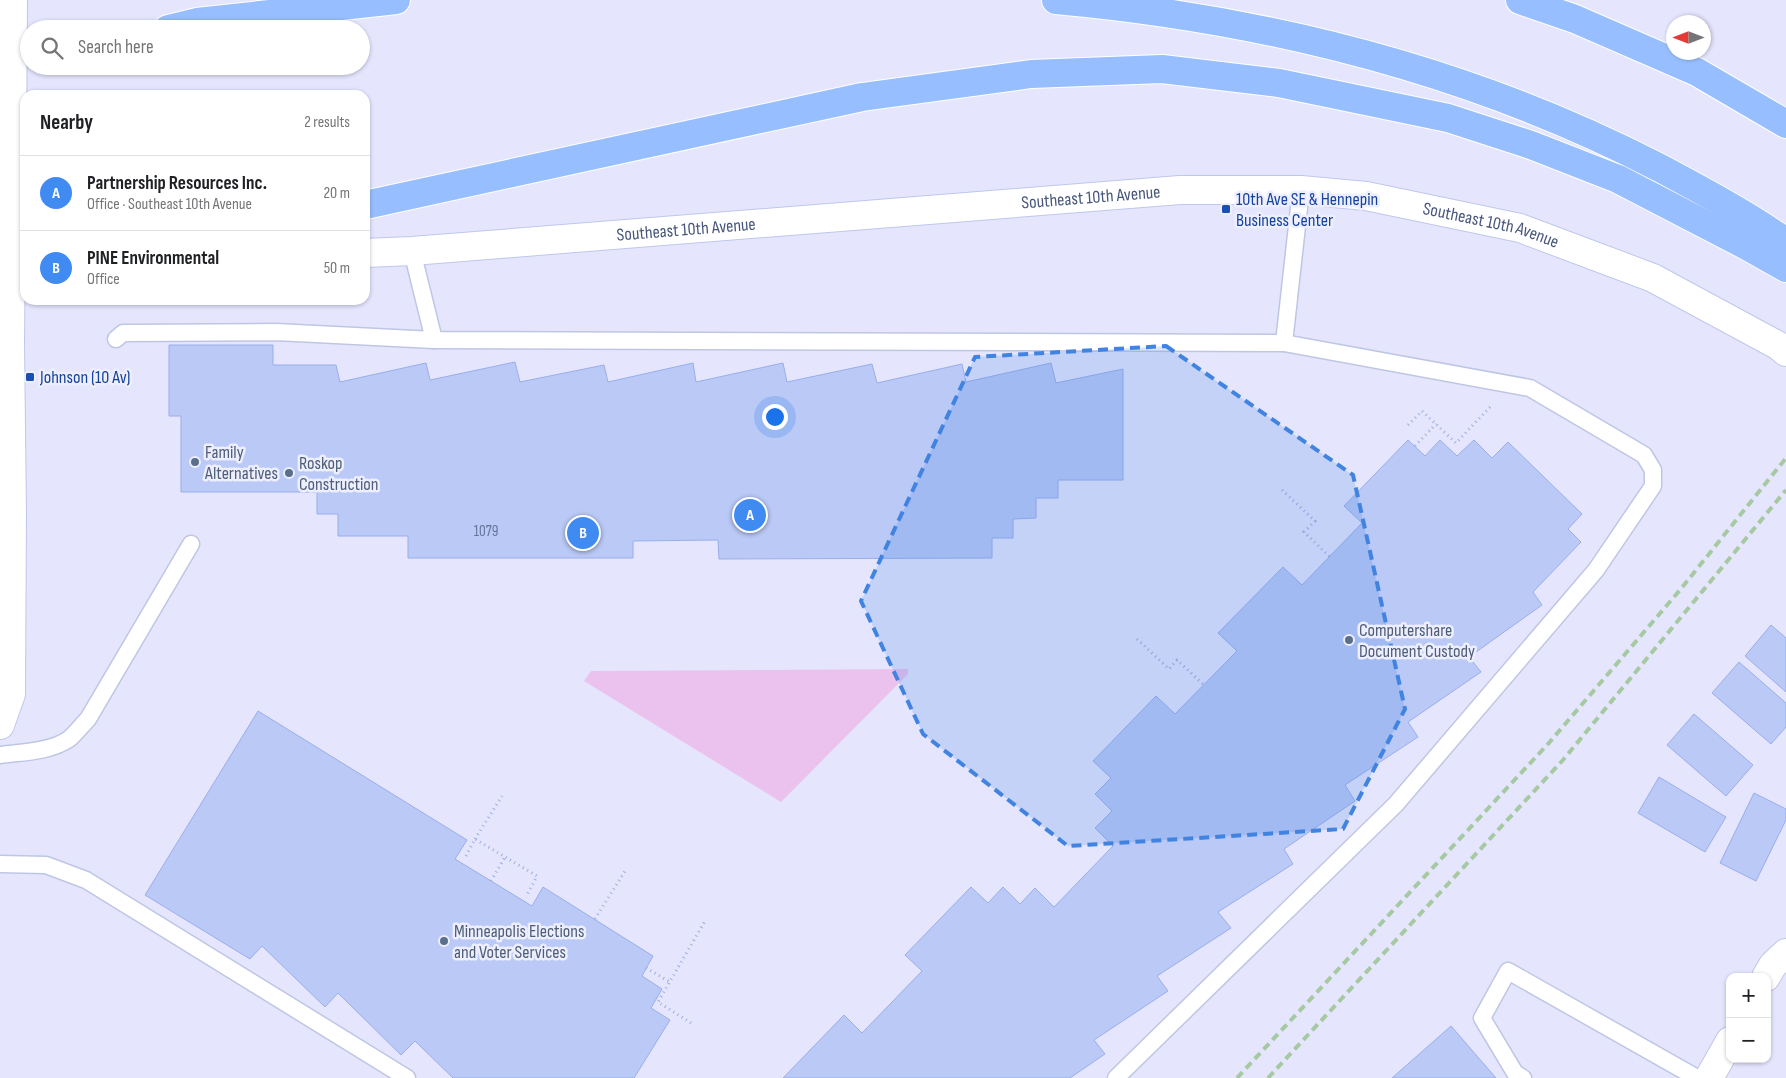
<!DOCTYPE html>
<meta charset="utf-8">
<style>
:root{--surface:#fff;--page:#f6f6f6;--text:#202124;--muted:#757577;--line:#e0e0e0;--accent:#408bf2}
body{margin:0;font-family:"Sofia Sans Condensed",sans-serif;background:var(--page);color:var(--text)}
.controls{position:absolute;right:15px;bottom:15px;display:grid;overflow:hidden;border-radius:10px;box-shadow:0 1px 4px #0004}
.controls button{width:45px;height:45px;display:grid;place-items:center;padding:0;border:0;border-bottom:1px solid var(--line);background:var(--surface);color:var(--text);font:25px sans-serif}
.compass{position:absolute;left:1666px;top:15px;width:45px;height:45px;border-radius:50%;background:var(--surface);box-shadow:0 1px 4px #0004;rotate:270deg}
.you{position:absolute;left:774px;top:416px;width:18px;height:18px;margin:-12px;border:4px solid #fff;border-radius:50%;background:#1a73e8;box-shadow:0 0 0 8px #1a73e833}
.badge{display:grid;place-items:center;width:32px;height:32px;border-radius:50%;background:var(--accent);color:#fff;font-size:16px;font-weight:700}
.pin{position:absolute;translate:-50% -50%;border:2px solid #fff;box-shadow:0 1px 5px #0006}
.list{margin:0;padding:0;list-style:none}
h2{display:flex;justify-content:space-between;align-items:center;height:65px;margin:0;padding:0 20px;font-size:21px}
h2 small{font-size:16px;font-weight:400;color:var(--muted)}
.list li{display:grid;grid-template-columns:32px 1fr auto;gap:15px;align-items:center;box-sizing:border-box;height:75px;padding:0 20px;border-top:1px solid var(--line)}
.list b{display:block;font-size:19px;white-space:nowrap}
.list p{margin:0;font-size:16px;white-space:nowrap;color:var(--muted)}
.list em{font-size:16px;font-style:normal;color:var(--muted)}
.icon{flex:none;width:28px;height:28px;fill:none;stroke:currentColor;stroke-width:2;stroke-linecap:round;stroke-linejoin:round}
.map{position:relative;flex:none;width:1786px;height:1078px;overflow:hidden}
.search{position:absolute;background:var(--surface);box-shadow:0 1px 4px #0004;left:20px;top:20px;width:350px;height:55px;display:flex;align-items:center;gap:12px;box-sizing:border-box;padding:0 18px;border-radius:28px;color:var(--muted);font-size:19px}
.panel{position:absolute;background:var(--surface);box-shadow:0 1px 4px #0004;left:20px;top:90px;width:350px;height:215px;border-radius:15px}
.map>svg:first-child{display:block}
.green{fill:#ebc2ed}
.building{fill:#bac9f6;stroke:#99aeea}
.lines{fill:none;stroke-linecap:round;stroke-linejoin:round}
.lane-casing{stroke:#bfc6e4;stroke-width:19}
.street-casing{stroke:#bfc6e4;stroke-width:30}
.secondary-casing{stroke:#bfc7eb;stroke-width:30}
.highway-casing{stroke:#fff;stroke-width:30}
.path{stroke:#9daddc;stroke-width:3;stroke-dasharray:1 4;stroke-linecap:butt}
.lane{stroke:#fff;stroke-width:16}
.street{stroke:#fff;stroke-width:28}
.secondary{stroke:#fff;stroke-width:28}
.highway{stroke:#97befe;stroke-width:28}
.rail{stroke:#a6c9a2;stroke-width:4;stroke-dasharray:8 5;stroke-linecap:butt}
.secondary-bridge-casing{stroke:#bfc7eb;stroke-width:30;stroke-linecap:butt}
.secondary-bridge{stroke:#fff;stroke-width:28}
.marked{fill:#4183e0;fill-opacity:0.2;stroke:#4183e0;stroke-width:4;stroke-dasharray:10 6;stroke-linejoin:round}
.transit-dot{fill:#1a4fb4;stroke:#edeeff;stroke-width:2}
.service-dot{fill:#5c6f8a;stroke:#edeeff;stroke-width:2}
.labels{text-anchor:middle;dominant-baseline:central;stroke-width:5;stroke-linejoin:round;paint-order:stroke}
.number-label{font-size:15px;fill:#647399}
.street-label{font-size:18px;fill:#47567a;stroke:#edeeff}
.transit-label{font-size:18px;fill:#164399;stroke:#edeeff;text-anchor:start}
.service-label{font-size:18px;fill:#4e5e75;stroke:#edeeff;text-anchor:start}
</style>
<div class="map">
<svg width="1786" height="1078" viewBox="0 0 1786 1078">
<rect width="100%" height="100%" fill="#e5e6fe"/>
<polygon class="green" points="908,669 908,674 781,802 584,681 591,671"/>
<g class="building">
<polygon points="169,345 273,345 273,365 336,365 340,382 426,363 430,380 515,362 520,382 604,365 608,382 693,363 696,382 783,363 787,382 872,364 877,383 962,364 966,382 1051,363 1056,383 1123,369 1123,480 1058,480 1058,498 1036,498 1036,518 1013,519 1013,538 992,538 992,558 719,559 718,540 633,541 633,558 408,558 408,536 338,536 338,514 317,514 317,492 181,492 181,416 169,416"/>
<polygon points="1408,440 1425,456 1440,440 1457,456 1474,440 1492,458 1508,442 1582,514 1568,529 1581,542 1533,592 1542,605 1469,657 1481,672 1408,722 1418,737 1345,785 1355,801 1284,849 1293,864 1218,912 1231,928 1157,976 1168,991 1094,1040 1105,1054 1070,1078 783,1078 844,1015 862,1033 922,971 905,955 971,887 988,903 1003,887 1020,904 1035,888 1054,907 1113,846 1095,828 1112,811 1095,794 1111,778 1093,761 1156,696 1175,714 1237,651 1218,633 1283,567 1302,585 1362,523 1344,506"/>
<polygon points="1771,625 1786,638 1786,692 1745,656"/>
<polygon points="1739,662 1786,703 1786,727 1771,744 1712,693"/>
<polygon points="258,711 467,840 455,859 532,906 543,887 653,956 642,976 662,989 651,1008 670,1020 634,1078 453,1078 415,1041 401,1055 338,993 325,1007 262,946 250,959 145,895"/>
<polygon points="1694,714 1753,765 1726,796 1667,745"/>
<polygon points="1659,777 1726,817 1705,852 1638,813"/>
<polygon points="1754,793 1786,809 1786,820 1756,881 1720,863"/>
<polygon points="1451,1026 1496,1078 1392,1078"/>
</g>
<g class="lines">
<g class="lane-casing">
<g id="lane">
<polyline points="412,251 434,340"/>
<polyline points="116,339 123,333 276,332 434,340 1284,343 1530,388 1644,455 1653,470 1653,486 1596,570 1396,804 1116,1078"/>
<polyline points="1284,343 1301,190"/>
<path d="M0,755c22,-3 50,-3 69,-16 7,-6 13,-14 19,-20l103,-175"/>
<polyline points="0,864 46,865 86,880 407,1078"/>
<polyline points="1523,1078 1515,1073 1482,1018 1508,971 1697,1078"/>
</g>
</g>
<g class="street-casing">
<g id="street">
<polyline points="1766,977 1773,965 1786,953"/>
<polyline points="1709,1078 1730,1041"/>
</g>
</g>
<g class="secondary-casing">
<g id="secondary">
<path id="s1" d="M365,253l47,-2 768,-61h121l65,6 154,32 133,50 126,68 7,6"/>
<polyline points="0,725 11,694 12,513 10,341 12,157"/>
</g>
</g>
<g class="highway-casing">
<g id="highway">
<path d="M1056,0c210,19 414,70 602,167 43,23 88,47 128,75"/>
<polyline points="1520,0 1575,19 1697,72 1786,124"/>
<polyline points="168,29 197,22 396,0"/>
<polyline points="365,205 862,97 1031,74 1162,69 1279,83 1448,118 1531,145 1618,179 1747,246 1786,268"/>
</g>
</g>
<g class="path">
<polyline points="1408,425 1422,411 1456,443 1491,406"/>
<polyline points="1415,446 1436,424"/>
<polyline points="1282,490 1315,521 1304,532 1330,557"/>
<polyline points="1137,639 1169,669 1177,660 1204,685"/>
<polyline points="475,839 502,796"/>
<polyline points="466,856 475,839 537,876 526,897"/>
<polyline points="491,881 505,857"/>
<polyline points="595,919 625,871"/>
<polyline points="646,968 670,982"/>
<polyline points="691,1023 658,1002 705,921"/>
</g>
<use href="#lane" class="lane"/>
<use href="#street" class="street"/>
<use href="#secondary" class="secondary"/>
<use href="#highway" class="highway"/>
<g class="rail">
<polyline points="1237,1078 1548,744 1680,590 1786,458"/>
<polyline points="1268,1078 1563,760 1786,490"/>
</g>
<g class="secondary-bridge-casing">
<polyline id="secondary-bridge" points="12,157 13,0"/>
</g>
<use href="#secondary-bridge" class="secondary-bridge"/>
</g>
<path class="marked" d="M1166,346l187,129 52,234 -62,120 -275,17 -145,-112 -62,-133 114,-244z"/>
<g class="transit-dot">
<rect x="1221" y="204" width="10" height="10" rx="2.5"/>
<rect x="25" y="372" width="10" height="10" rx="2.5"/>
</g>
<g class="service-dot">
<circle cx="195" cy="462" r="5"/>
<circle cx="289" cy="473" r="5"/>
<circle cx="1349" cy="640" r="5"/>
<circle cx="444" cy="941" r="5"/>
</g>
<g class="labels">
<g class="number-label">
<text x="486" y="531">1079</text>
</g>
<g class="street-label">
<text stroke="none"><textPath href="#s1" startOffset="728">Southeast 10th Avenue</textPath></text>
<text stroke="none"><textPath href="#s1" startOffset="1132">Southeast 10th Avenue</textPath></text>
<text stroke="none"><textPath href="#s1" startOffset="322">Southeast 10th Avenue</textPath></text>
</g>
<g class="transit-label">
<text x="1236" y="199">10th Ave SE &amp; Hennepin<tspan x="1236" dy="21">Business Center</tspan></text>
<text x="40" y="377">Johnson (10 Av)</text>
</g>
<g class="service-label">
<text x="205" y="452">Family<tspan x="205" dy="21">Alternatives</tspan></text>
<text x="299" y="463">Roskop<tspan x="299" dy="21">Construction</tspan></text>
<text x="1359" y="630">Computershare<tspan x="1359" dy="21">Document Custody</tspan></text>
<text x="454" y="931">Minneapolis Elections<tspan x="454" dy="21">and Voter Services</tspan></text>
</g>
</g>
</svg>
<div class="controls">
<button>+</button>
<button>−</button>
</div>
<svg class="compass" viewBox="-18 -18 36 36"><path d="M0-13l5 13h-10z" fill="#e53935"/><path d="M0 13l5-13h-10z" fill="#757577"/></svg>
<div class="you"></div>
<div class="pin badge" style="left:750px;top:515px">A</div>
<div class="pin badge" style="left:583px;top:533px">B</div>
<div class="search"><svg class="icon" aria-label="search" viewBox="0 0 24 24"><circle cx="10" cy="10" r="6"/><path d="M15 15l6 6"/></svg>Search here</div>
<section class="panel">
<h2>Nearby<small>2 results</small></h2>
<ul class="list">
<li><span class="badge">A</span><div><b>Partnership Resources Inc.</b><p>Office · Southeast 10th Avenue</p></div><em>20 m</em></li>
<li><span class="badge">B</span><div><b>PINE Environmental</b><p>Office</p></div><em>50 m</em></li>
</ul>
</section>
</div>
